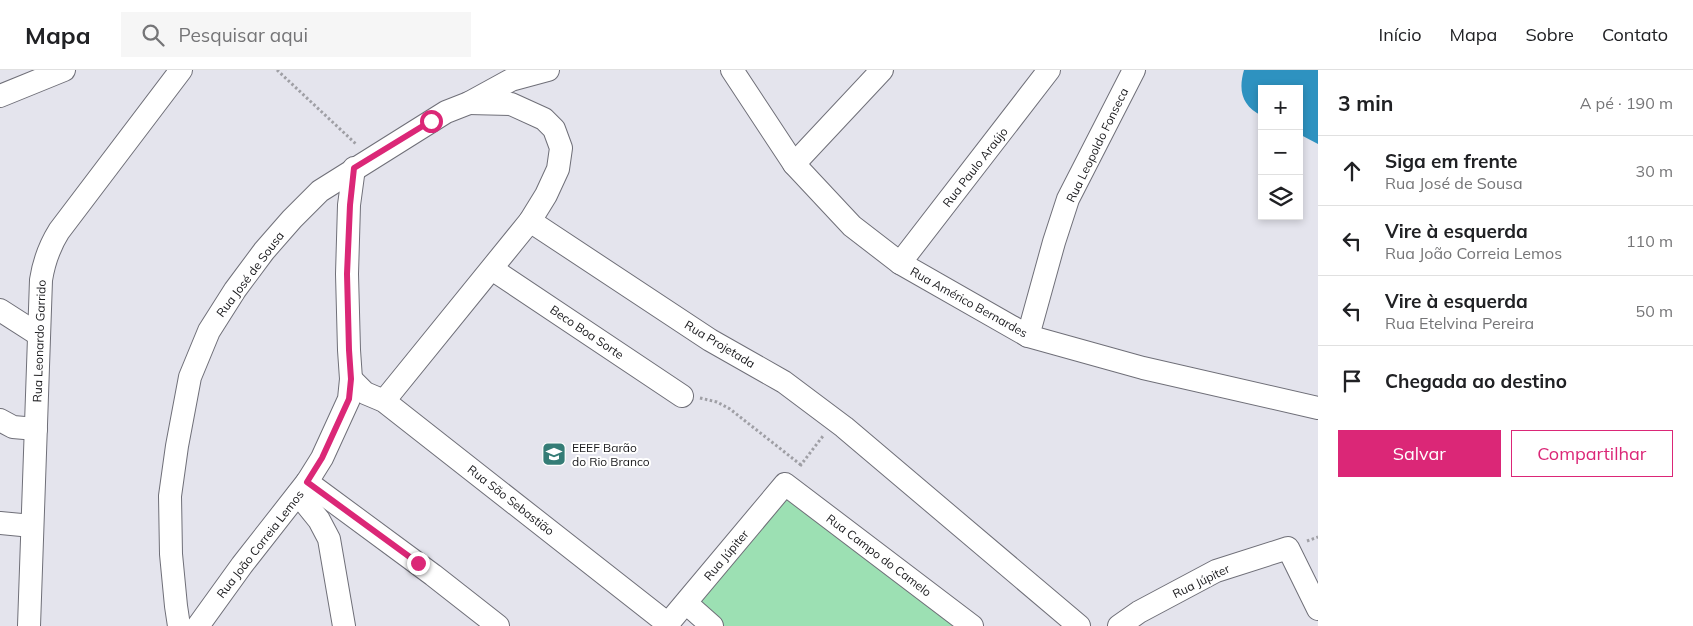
<!DOCTYPE html>
<html lang="pt">
<meta charset="utf-8">
<style>
:root{--surface:#fff;--page:#f6f6f6;--text:#202124;--muted:#757577;--line:#e0e0e0;--accent:#db2777}
body{margin:0;font-family:Mulish,sans-serif;background:var(--page);color:var(--text)}
.controls{position:absolute;right:15px;top:15px;display:grid;overflow:hidden;border-radius:0px;box-shadow:0 2px 8px #0003}
.controls button{width:45px;height:45px;display:grid;place-items:center;padding:0;border:0;border-bottom:1px solid var(--line);background:var(--surface);color:var(--text);font:25px sans-serif}
.stop{position:absolute;width:15px;height:15px;margin:-11px;border:4px solid #db2777;border-radius:50%;background:#fff}
.stop.end{background:#db2777;border-color:#fff;box-shadow:0 1px 5px #0008}
.list{margin:0;padding:0;list-style:none}
h2{display:flex;justify-content:space-between;align-items:center;height:65px;margin:0;padding:0 20px;font-size:21px}
h2 small{font-size:16px;font-weight:400;color:var(--muted)}
.list li{display:grid;grid-template-columns:32px 1fr auto;gap:15px;align-items:center;box-sizing:border-box;height:70px;padding:0 20px;border-top:1px solid var(--line)}
.list b{display:block;font-size:19px;white-space:nowrap}
.list p{margin:0;font-size:16px;white-space:nowrap;color:var(--muted)}
.list em{font-size:16px;font-style:normal;color:var(--muted)}
.actions{display:flex;gap:10px;padding:15px 20px}
.actions a{flex:1;padding:11px 0;border:1px solid var(--accent);border-radius:0px;text-align:center;font-size:18px;color:var(--accent)}
.actions .main{background:var(--accent);color:#fff}
.icon{flex:none;width:28px;height:28px;fill:none;stroke:currentColor;stroke-width:2;stroke-linecap:round;stroke-linejoin:round}
.map{position:relative;flex:none;width:1318px;height:556px;overflow:hidden}
header{display:flex;align-items:center;gap:30px;box-sizing:border-box;height:70px;padding:0 25px;background:var(--surface);border-bottom:1px solid var(--line)}
header strong{font-size:24px}
nav{display:flex;gap:28px;margin-inline-start:auto;font-size:18px}
.search{width:350px;height:45px;background:var(--page);display:flex;align-items:center;gap:12px;box-sizing:border-box;padding:0 18px;border-radius:0px;color:var(--muted);font-size:19px}
main{display:flex}
aside{flex:1;background:var(--surface)}
.map>svg:first-child{display:block}
.green{fill:#9ce0b3}
.water{fill:#2e92c0}
.lines{fill:none;stroke-linecap:round;stroke-linejoin:round}
.minor-casing{stroke:#6f6f78;stroke-width:24}
.path{stroke:#9f9fa5;stroke-width:3;stroke-dasharray:2.5 2.5;stroke-linecap:butt}
.minor{stroke:#fff;stroke-width:22}
.route{stroke:#db2777;stroke-width:6}
.labels{text-anchor:middle;dominant-baseline:central;stroke-width:4;stroke-linejoin:round;paint-order:stroke}
.street-label{font-size:12px;fill:#1a1a1d;stroke:#fff}
.poi-label{font-size:12px;fill:#1a1a1d;stroke:#fff;text-anchor:start}
</style>
<header>
<strong>Mapa</strong>
<div class="search"><svg class="icon" aria-label="search" viewBox="0 0 24 24"><circle cx="10" cy="10" r="6"/><path d="M15 15l6 6"/></svg>Pesquisar aqui</div>
<nav><a>Início</a><a>Mapa</a><a>Sobre</a><a>Contato</a></nav>
</header>
<main>
<div class="map">
<svg width="1318" height="556" viewBox="0 0 1318 556">
<rect width="100%" height="100%" fill="#e4e4ed"/>
<polygon class="green" points="784,427 957,556 721,556 695,535"/>
<path class="water" d="M1244,0h74v74l-19,-10v-45h-37v27c-20,-10 -24,-25 -18,-46z"/>
<g class="lines">
<g class="minor-casing">
<g id="minor">
<polyline points="732,0 794,94 852,156 900,193 1028,266 1143,298 1318,338"/>
<polyline points="0,26 64,0"/>
<polyline points="794,94 882,0"/>
<polyline points="530,151 710,270 784,312 844,357 1079,556"/>
<polyline points="900,193 1049,0"/>
<polyline points="492,199 682,326"/>
<polyline points="0,240 39,265"/>
<polyline points="1028,266 1054,172 1068,129 1134,0"/>
<polyline points="351,309 365,323 384,331 668,554"/>
<polyline points="384,331 530,151 546,125 558,99 561,78 554,59 544,49 511,34 469,33"/>
<polyline points="0,350 13,357 36,359"/>
<polyline points="307,412 433,505 498,556"/>
<polyline points="298,424 319,450 329,469 344,556"/>
<polyline points="0,453 32,456"/>
<polyline points="686,533 712,556"/>
<path d="M29,556l12,-346c3,-19 8,-33 18,-49l122,-161"/>
<polyline points="179,556 176,536 171,484 170,426 177,376 190,307 209,261 235,220 264,181 292,149 320,121 446,42 469,33 511,10 548,0"/>
<polyline points="198,556 242,495 307,412 322,388 349,329 351,309 349,280 347,204 349,135 354,98"/>
<polyline points="666,556 785,414 972,556"/>
<polyline points="1119,556 1139,542 1216,501 1288,478 1318,539"/>
</g>
</g>
<g class="path">
<polyline points="277,0 356,74"/>
<polyline points="700,328 717,332 730,339 801,395"/>
<polyline points="800,396 823,366"/>
<polyline points="1307,471 1318,467"/>
</g>
<use href="#minor" class="minor"/>
</g>
<g class="lines">
<polyline class="route" points="418,493 307,412 322,388 349,329 351,309 349,280 347,204 350,135 354,98 431,51"/>
</g>
<defs>
<g id="school-square" transform="scale(1.25)"><rect x="-9" y="-9" width="18" height="18" rx="4" fill="#347c76" stroke="#fff"/><path d="M0-5L7-2L0 1L-7-2ZM-4 1L0 2.5L4 1V4Q0 6-4 4Z" fill="#fff"/></g>
</defs>
<g fill-rule="evenodd">
<use href="#school-square" x="554" y="384"/>
</g>
<g class="labels">
<g class="street-label">
<text transform="translate(1097 75) rotate(-64)">Rua Leopoldo Fonseca</text>
<text transform="translate(975 97) rotate(-52)">Rua Paulo Araújo</text>
<text transform="translate(250 204) rotate(-53)">Rua José de Sousa</text>
<text transform="translate(969 232) rotate(29)">Rua Américo Bernardes</text>
<text transform="translate(587 262) rotate(34)">Beco Boa Sorte</text>
<text transform="translate(39 271) rotate(-88)">Rua Leonardo Garrido</text>
<text transform="translate(720 274) rotate(31)">Rua Projetada</text>
<text transform="translate(511 430) rotate(38)">Rua São Sebastião</text>
<text transform="translate(260 474) rotate(-52)">Rua João Correia Lemos</text>
<text transform="translate(726 485) rotate(-50)">Rua Júpiter</text>
<text transform="translate(879 485) rotate(37)">Rua Campo do Camelo</text>
<text transform="translate(1201 511) rotate(-26)">Rua Júpiter</text>
</g>
<g class="poi-label">
<text x="572" y="377">EEEF Barão<tspan x="572" dy="14">do Rio Branco</tspan></text>
</g>
</g>
</svg>
<div class="controls">
<button>+</button>
<button>−</button>
<button><svg class="icon" aria-label="layers" viewBox="0 0 24 24"><path d="M12 4l9 5-9 5-9-5zM3 14l9 5 9-5"/></svg></button>
</div>
<div class="stop" style="left:431px;top:51px"></div>
<div class="stop end" style="left:418px;top:493px"></div>
</div>
<aside>
<h2>3 min<small>A pé · 190 m</small></h2>
<ul class="list">
<li><svg class="icon" aria-label="ahead" viewBox="0 0 24 24"><path d="M12 20V5M6 11l6-6 6 6"/></svg><div><b>Siga em frente</b><p>Rua José de Sousa</p></div><em>30 m</em></li>
<li><svg class="icon" aria-label="left" viewBox="0 0 24 24"><path d="M17 20v-9H6M10 6l-5 5 5 5"/></svg><div><b>Vire à esquerda</b><p>Rua João Correia Lemos</p></div><em>110 m</em></li>
<li><svg class="icon" aria-label="left" viewBox="0 0 24 24"><path d="M17 20v-9H6M10 6l-5 5 5 5"/></svg><div><b>Vire à esquerda</b><p>Rua Etelvina Pereira</p></div><em>50 m</em></li>
<li><svg class="icon" aria-label="arrive" viewBox="0 0 24 24"><path d="M6 21V4h12l-3 4 3 4H6"/></svg><div><b>Chegada ao destino</b></div></li>
</ul>
<div class="actions"><a class="main">Salvar</a><a>Compartilhar</a></div>
</aside>
</main>
